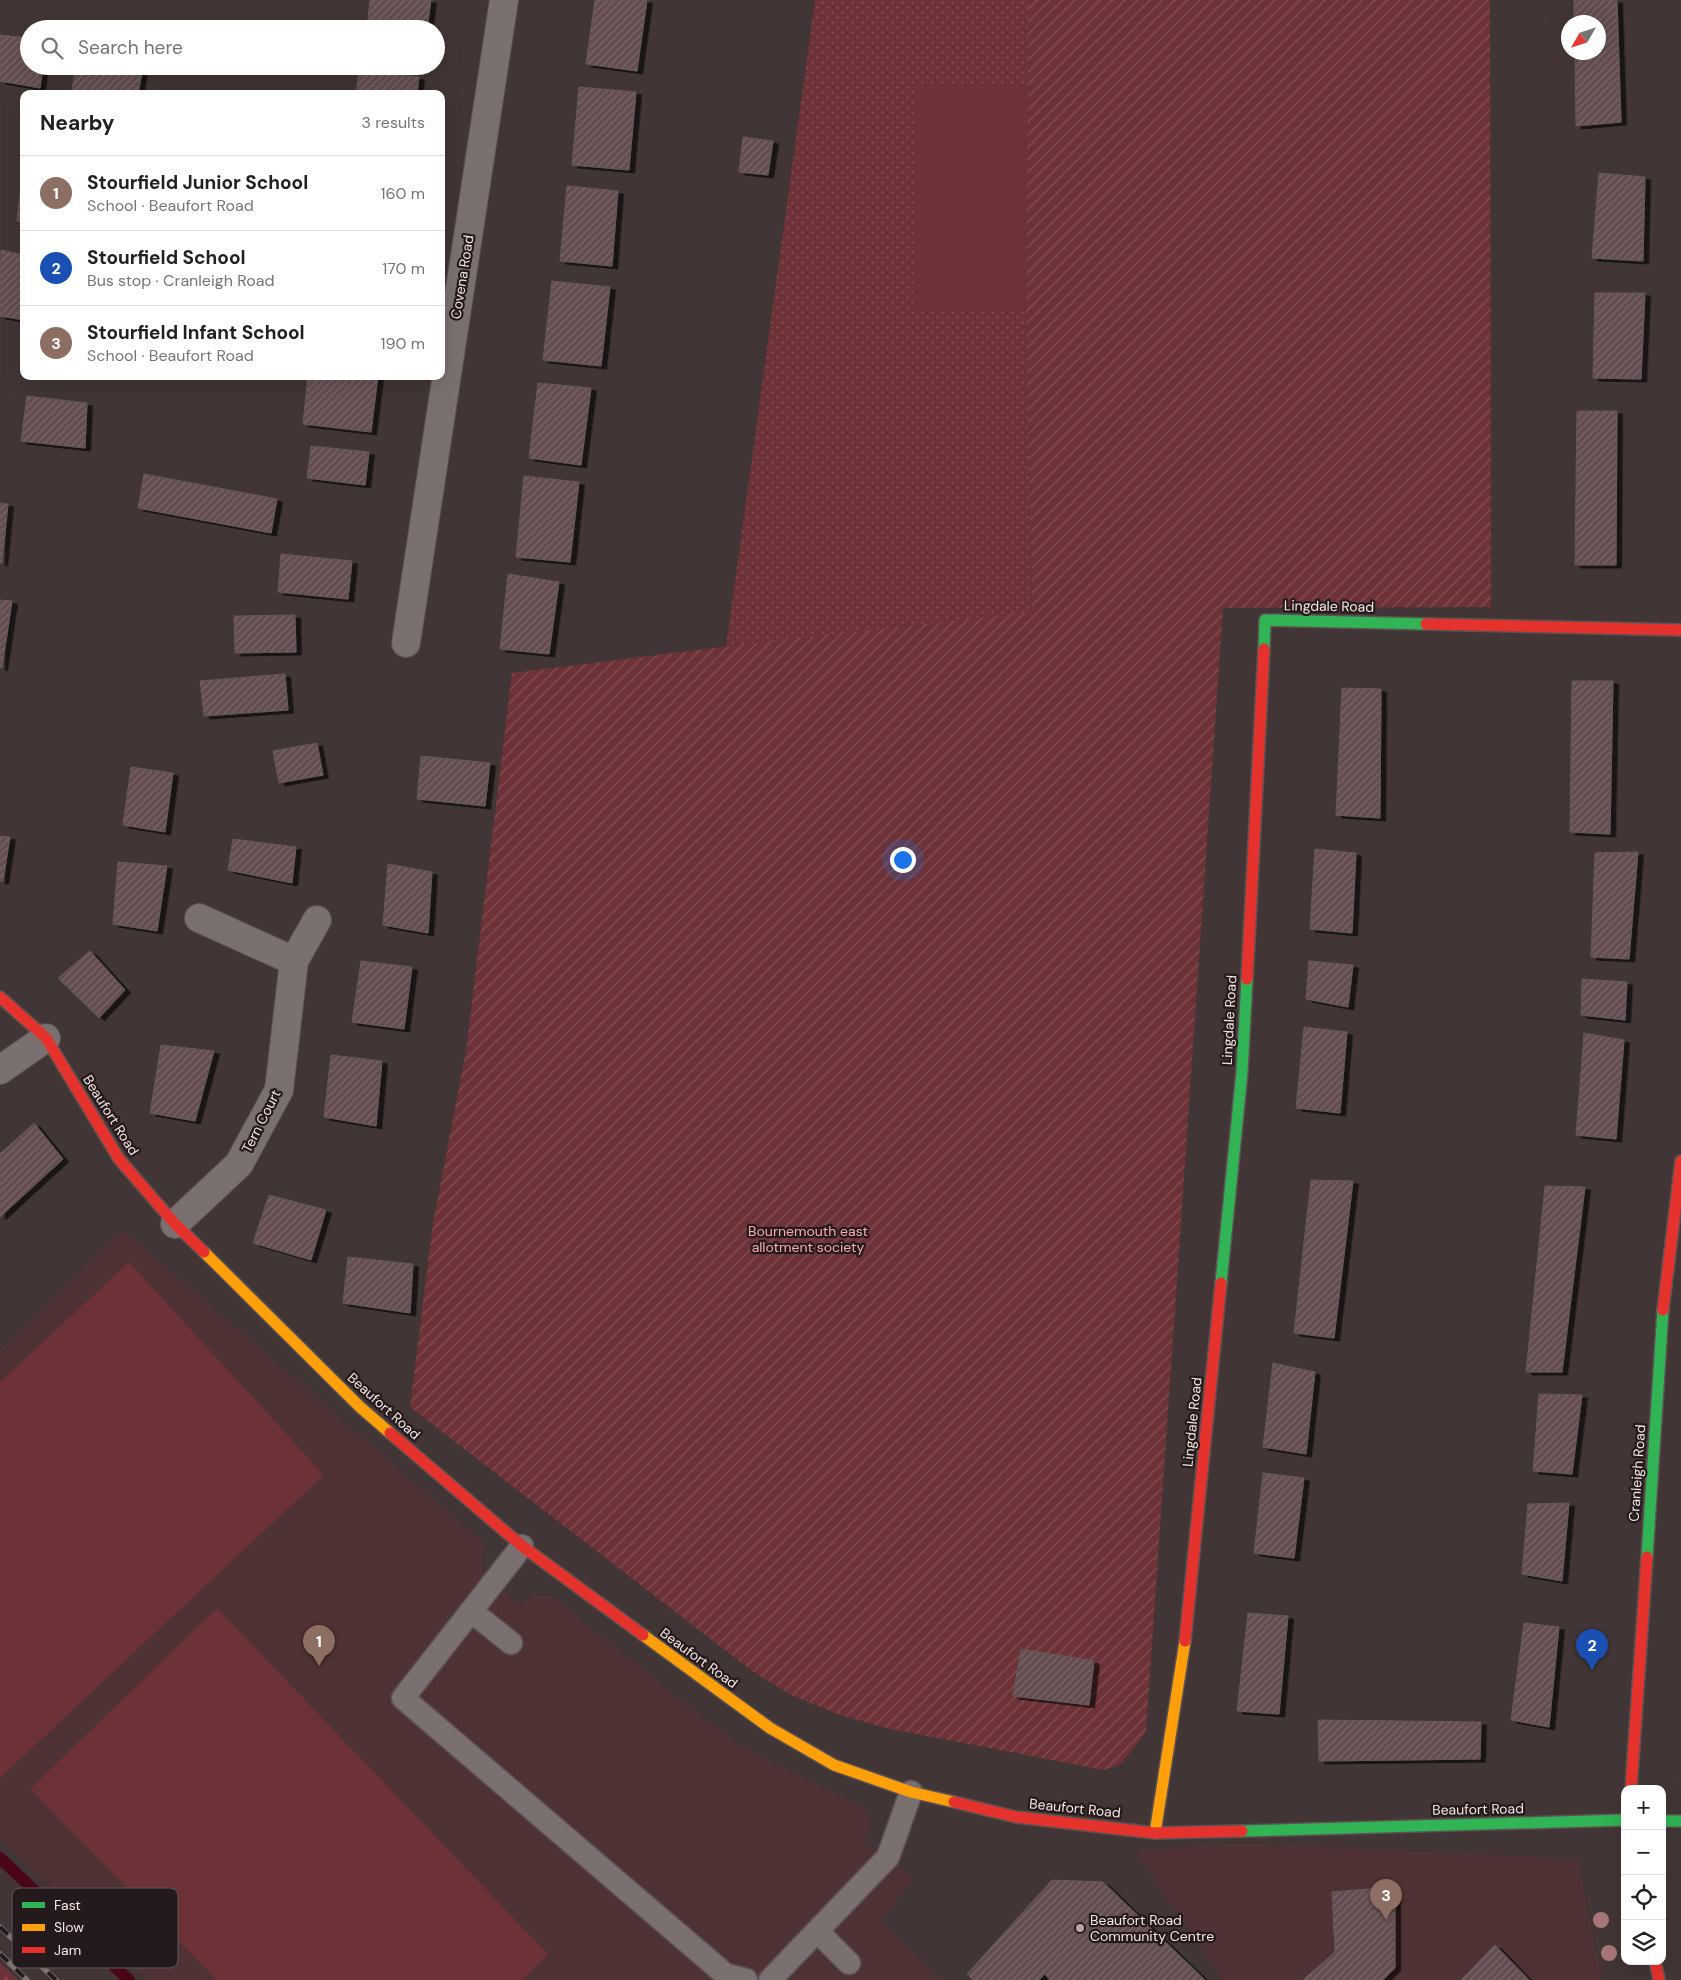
<!DOCTYPE html>
<meta charset="utf-8">
<style>
:root{--surface:#fff;--page:#f2f2f2;--text:#202124;--muted:#757577;--line:#e0e0e0;--accent:#0b8043}
body{margin:0;font-family:"DM Sans",sans-serif;background:var(--page);color:var(--text)}
.controls{position:absolute;right:15px;bottom:15px;display:grid;overflow:hidden;border-radius:10px;box-shadow:0 5px 20px #0002}
.controls button{width:45px;height:45px;display:grid;place-items:center;padding:0;border:0;border-bottom:1px solid var(--line);background:var(--surface);color:var(--text);font:25px sans-serif}
.compass{position:absolute;left:1561px;top:15px;width:45px;height:45px;border-radius:50%;background:var(--surface);box-shadow:0 5px 20px #0002;rotate:231deg}
.you{position:absolute;left:902px;top:859px;width:18px;height:18px;margin:-12px;border:4px solid #fff;border-radius:50%;background:#1a73e8;box-shadow:0 0 0 8px #1a73e833}
.badge{display:grid;place-items:center;width:32px;height:32px;border-radius:50%;background:var(--accent);color:#fff;font-size:16px;font-weight:700}
.pin{position:absolute;translate:-50% -41px;filter:drop-shadow(0 1px 2px #0008)}
.pin::after{content:'';position:absolute;top:26px;width:18px;height:15px;background:inherit;clip-path:polygon(0 0,100% 0,50% 100%)}
.list{margin:0;padding:0;list-style:none}
h2{display:flex;justify-content:space-between;align-items:center;height:65px;margin:0;padding:0 20px;font-size:21px}
h2 small{font-size:16px;font-weight:400;color:var(--muted)}
.list li{display:grid;grid-template-columns:32px 1fr auto;gap:15px;align-items:center;box-sizing:border-box;height:75px;padding:0 20px;border-top:1px solid var(--line)}
.list b{display:block;font-size:19px;white-space:nowrap}
.list p{margin:0;font-size:16px;white-space:nowrap;color:var(--muted)}
.list em{font-size:16px;font-style:normal;color:var(--muted)}
.icon{flex:none;width:28px;height:28px;fill:none;stroke:currentColor;stroke-width:2;stroke-linecap:round;stroke-linejoin:round}
.map{position:relative;flex:none;width:1681px;height:1980px;overflow:hidden}
.search{position:absolute;background:var(--surface);box-shadow:0 5px 20px #0002;left:20px;top:20px;width:425px;height:55px;display:flex;align-items:center;gap:12px;box-sizing:border-box;padding:0 18px;border-radius:28px;color:var(--muted);font-size:19px}
.panel{position:absolute;background:var(--surface);box-shadow:0 5px 20px #0002;left:20px;top:90px;width:425px;height:290px;border-radius:10px}
.map>svg:first-child{display:block}
.built{fill:#4f3233}
.grass{fill:url(#grass-dots)}
.forest{fill:url(#forest-firs)}
.garden{fill:url(#garden-furrows)}
.pitch{fill:#6d3238}
.lines{fill:none;stroke-linecap:round;stroke-linejoin:round}
.stream{stroke:#480616;stroke-width:12}
.building{fill:url(#building-hatch);stroke:#645959;filter:url(#shadow)}
.lane-casing{stroke:#5d5252;stroke-width:25}
.street-casing{stroke:#5d5252;stroke-width:30}
.fast-casing{stroke:#5d5252;stroke-width:14}
.slow-casing{stroke:#5d5252;stroke-width:14}
.jam-casing{stroke:#5d5252;stroke-width:14}
.lane{stroke:#7b7070;stroke-width:22}
.street{stroke:#7b7070;stroke-width:28}
.fast{stroke:#30b455;stroke-width:11}
.slow{stroke:#ff9f0a;stroke-width:11}
.jam{stroke:#e5322d;stroke-width:11}
.rail-casing{stroke:#7c7272;stroke-width:5.5}
.rail{stroke:#251a1b;stroke-width:4;stroke-dasharray:11;stroke-linecap:butt}
.tree{fill:#a87679}
.poi-dot{fill:#b6a7a7;stroke:#251a1b;stroke-width:2}
.labels{text-anchor:middle;dominant-baseline:central;stroke-width:4.5;stroke-linejoin:round;paint-order:stroke}
.street-label{font-size:14px;fill:#f5e5e5;stroke:#251a1b}
.park-label{font-size:14px;fill:#fcacb1;stroke:#251a1b}
.poi-label{font-size:14px;fill:#f5e5e5;stroke:#251a1b;text-anchor:start}
.key{fill:#251a1b;stroke:#635758;stroke-width:1}
.key-label{font-size:14px;fill:#f5e5e5}
</style>
<div class="map">
<svg width="1681" height="1980" viewBox="0 0 1681 1980">
<defs>
<pattern id="grass-dots" width="8" height="8" patternUnits="userSpaceOnUse" patternTransform="scale(1.25)"><rect width="8" height="8" fill="#6d3238"/><path d="M2 2h.1M6 6h.1" fill="none" stroke="#825055" stroke-width="1.8" stroke-linecap="round"/></pattern>
<pattern id="forest-firs" width="22" height="20" patternUnits="userSpaceOnUse" patternTransform="scale(1.25)"><rect width="22" height="20" fill="#6d3238"/><path d="M5 1l3.5 6h-7zM16 11l3.5 6h-7z" fill="#825055"/></pattern>
<pattern id="garden-furrows" width="10" height="10" patternUnits="userSpaceOnUse" patternTransform="scale(1.25)"><rect width="10" height="10" fill="#6d3238"/><path d="M-1 1l2-2M0 10L10 0M9 11l2-2" fill="none" stroke="#825055"/></pattern>
<pattern id="building-hatch" width="6" height="6" patternUnits="userSpaceOnUse" patternTransform="scale(1.25)"><rect width="6" height="6" fill="#634d50"/><path d="M-1 1l2-2M0 6l6-6M5 7l2-2" fill="none" stroke="#7a6669"/></pattern>
<filter id="shadow"><feDropShadow dx="5.5" dy="3" stdDeviation="0" flood-color="#0009"/></filter>
</defs>
<rect width="100%" height="100%" fill="#413535"/>
<g class="built">
<polygon points="123,1230 484,1544 482,1572 519,1604 535,1595 551,1596 716,1728 762,1758 856,1803 869,1815 869,1832 862,1843 914,1877 881,1922 942,1980 147,1980 0,1838 0,1350"/>
<polygon points="1239,1843 1578,1859 1602,1980 1224,1980 1134,1851"/>
</g>
<polygon class="grass" points="815,0 1028,0 1026,312 1032,613 726,647"/>
<polygon class="forest" points="0,1963 18,1980 0,1980"/>
<polygon class="garden" points="1028,0 1490,0 1491,607 1223,608 1146,1732 1121,1764 1104,1770 890,1729 840,1715 791,1695 752,1671 410,1407 433,1223 466,1051 512,673 778,640 1032,612 1026,312"/>
<g class="pitch">
<polygon points="917,83 1028,87 1026,312 913,311"/>
<polygon points="129,1262 324,1475 0,1778 0,1382"/>
<polygon points="217,1608 548,1954 522,1980 217,1980 30,1789"/>
</g>
<g class="lines">
<polyline class="stream" points="0,1858 129,1980"/>
</g>
<g class="building">
<polygon points="370,0 431,0 427,29 367,29"/>
<polygon points="595,0 647,0 637,71 586,64"/>
<polygon points="1574,0 1617,0 1621,122 1576,126 1575,52 1598,52 1598,22 1574,22"/>
<polygon points="0,35 29,38 29,66 43,66 40,88 0,81"/>
<polygon points="76,66 143,66 138,94 96,94 72,90"/>
<polygon points="359,70 419,77 417,94 356,94"/>
<polygon points="579,87 636,92 629,170 572,165"/>
<polygon points="743,137 773,141 768,175 739,172"/>
<polygon points="24,159 24,222 17,221"/>
<polygon points="1599,173 1645,177 1643,261 1592,258"/>
<polygon points="567,186 618,191 612,266 560,261"/>
<polygon points="1,250 24,255 24,320 0,316"/>
<polygon points="552,281 610,287 601,366 543,360"/>
<polygon points="1595,293 1645,293 1641,379 1593,378"/>
<polygon points="308,376 378,376 371,432 303,424"/>
<polygon points="538,383 591,388 581,465 529,458"/>
<polygon points="27,396 87,403 85,448 21,441"/>
<polygon points="1577,411 1617,411 1616,565 1575,565"/>
<polygon points="311,446 369,452 365,485 307,478"/>
<polygon points="144,474 277,499 271,533 138,508"/>
<polygon points="524,476 579,482 570,562 516,557"/>
<polygon points="0,503 8,504 2,563 0,563"/>
<polygon points="281,554 352,561 348,599 278,592"/>
<polygon points="508,574 559,582 549,654 500,649"/>
<polygon points="0,600 12,601 2,668 0,667"/>
<polygon points="295,615 296,652 235,653 234,616"/>
<polygon points="285,674 288,710 204,716 200,681"/>
<polygon points="1572,681 1613,681 1610,834 1570,832"/>
<polygon points="1342,688 1381,689 1380,818 1336,815"/>
<polygon points="317,743 323,775 279,783 273,751"/>
<polygon points="421,756 490,763 485,806 417,799"/>
<polygon points="131,767 173,773 165,832 123,825"/>
<polygon points="0,836 10,837 3,881 0,881"/>
<polygon points="233,839 296,847 292,883 228,870"/>
<polygon points="1315,849 1356,853 1352,933 1310,929"/>
<polygon points="1638,852 1629,959 1591,957 1595,853"/>
<polygon points="118,862 167,866 157,931 113,924"/>
<polygon points="388,864 432,872 428,933 383,925"/>
<polygon points="90,951 125,990 99,1018 58,978"/>
<polygon points="361,961 412,967 404,1029 352,1022"/>
<polygon points="1309,961 1353,965 1348,1007 1306,999"/>
<polygon points="1582,979 1627,982 1625,1020 1581,1015"/>
<polygon points="1304,1027 1347,1032 1340,1113 1296,1108"/>
<polygon points="1584,1033 1624,1040 1616,1139 1576,1135"/>
<polygon points="161,1045 214,1051 195,1121 150,1113"/>
<polygon points="331,1055 382,1061 376,1126 324,1117"/>
<polygon points="34,1123 63,1159 0,1217 0,1154"/>
<polygon points="1311,1180 1353,1181 1334,1338 1294,1333"/>
<polygon points="1545,1186 1585,1187 1562,1372 1526,1372"/>
<polygon points="269,1195 326,1210 311,1260 253,1243"/>
<polygon points="348,1257 413,1264 410,1313 343,1303"/>
<polygon points="1273,1363 1315,1372 1306,1454 1263,1447"/>
<polygon points="1539,1394 1582,1395 1572,1474 1533,1471"/>
<polygon points="1263,1473 1304,1478 1294,1558 1254,1553"/>
<polygon points="1569,1503 1562,1581 1522,1574 1528,1504"/>
<polygon points="1248,1613 1288,1616 1279,1714 1237,1711"/>
<polygon points="1524,1623 1559,1627 1549,1727 1511,1720"/>
<polygon points="1021,1649 1094,1661 1089,1705 1013,1696"/>
<polygon points="1318,1720 1481,1722 1480,1759 1319,1761"/>
<polygon points="1052,1880 1103,1882 1205,1980 1050,1980 1045,1974 1039,1980 973,1980 967,1974"/>
<polygon points="1395,1887 1395,1968 1383,1980 1303,1980 1335,1952 1332,1892"/>
<polygon points="1495,1945 1529,1980 1461,1980"/>
</g>
<g class="lines">
<g class="lane-casing">
<g id="lane">
<polyline points="522,1546 403,1698 726,1975 746,1980"/>
<polyline points="471,1611 511,1643"/>
<polyline points="817,1931 849,1963"/>
<polyline points="770,1980 888,1857 911,1792"/>
</g>
</g>
<g class="street-casing">
<g id="street">
<polyline points="406,643 504,0"/>
<polyline points="294,961 317,920"/>
<polyline points="0,1070 46,1038"/>
<polyline points="175,1224 239,1164 279,1090 294,961 199,918"/>
</g>
</g>
<g class="fast-casing">
<g id="fast">
<polyline points="1264,649 1265,620 1426,624"/>
<polyline points="1221,1283 1242,1072 1247,979"/>
<polyline points="1647,1557 1663,1310"/>
<polyline points="1662,1821 1681,1821"/>
<polyline points="1242,1831 1625,1820"/>
</g>
</g>
<g class="slow-casing">
<g id="slow">
<polyline points="204,1252 360,1407 390,1433"/>
<polyline points="643,1635 770,1728 834,1765 911,1792 954,1802"/>
<polyline points="1155,1833 1185,1641"/>
</g>
</g>
<g class="jam-casing">
<g id="jam">
<polyline points="1426,624 1681,630"/>
<polyline points="1247,979 1264,649"/>
<polyline points="0,997 46,1038 119,1159 175,1224 204,1252"/>
<polyline points="1663,1310 1681,1161"/>
<polyline points="390,1433 522,1546 643,1635"/>
<polyline points="1185,1641 1221,1283"/>
<polyline points="1631,1789 1647,1557"/>
<polyline points="954,1802 1016,1817 1155,1833 1242,1831"/>
<polyline points="1655,1961 1659,1980"/>
</g>
</g>
<use href="#lane" class="lane"/>
<use href="#street" class="street"/>
<use href="#fast" class="fast"/>
<use href="#slow" class="slow"/>
<use href="#jam" class="jam"/>
<g class="rail-casing">
<g id="rail">
<polyline points="0,1927 56,1980"/>
<polyline points="0,1954 27,1980"/>
</g>
</g>
<use href="#rail" class="rail"/>
</g>
<g class="tree">
<circle cx="1601" cy="1920" r="8"/>
<circle cx="1609" cy="1953" r="8"/>
</g>
<circle class="poi-dot" cx="1080" cy="1928" r="5"/>
<g class="labels">
<g class="street-label">
<text transform="translate(462 277) rotate(-81)">Covena Road</text>
<text transform="translate(1329 606) rotate(1)">Lingdale Road</text>
<text transform="translate(1229 1020) rotate(-87)">Lingdale Road</text>
<text transform="translate(111 1115) rotate(58)">Beaufort Road</text>
<text transform="translate(261 1121) rotate(-63)">Tern Court</text>
<text transform="translate(384 1406) rotate(42)">Beaufort Road</text>
<text transform="translate(1192 1422) rotate(-84)">Lingdale Road</text>
<text transform="translate(1637 1473) rotate(-86)">Cranleigh Road</text>
<text transform="translate(699 1658) rotate(36)">Beaufort Road</text>
<text transform="translate(1075 1808) rotate(6)">Beaufort Road</text>
<text transform="translate(1478 1809) rotate(-1)">Beaufort Road</text>
</g>
<g class="park-label">
<text x="808" y="1231">Bournemouth east<tspan x="808" dy="16">allotment society</tspan></text>
</g>
<g class="poi-label">
<text x="1090" y="1920">Beaufort Road<tspan x="1090" dy="16">Community Centre</tspan></text>
</g>
</g>
<rect x="12" y="1888" width="166" height="80" rx="8" class="key"/>
<rect x="22" y="1902" width="23" height="6" fill="#30b455"/>
<rect x="22" y="1924" width="23" height="7" fill="#ff9f0a"/>
<rect x="22" y="1947" width="23" height="6" fill="#e5322d"/>
<g class="key-label">
<text x="54" y="1910">Fast</text>
<text x="54" y="1932">Slow</text>
<text x="54" y="1955">Jam</text>
</g>
</svg>
<div class="controls">
<button>+</button>
<button>−</button>
<button><svg class="icon" aria-label="locate" viewBox="0 0 24 24"><circle cx="12" cy="12" r="6"/><path d="M12 2v4M12 18v4M2 12h4M18 12h4"/></svg></button>
<button><svg class="icon" aria-label="layers" viewBox="0 0 24 24"><path d="M12 4l9 5-9 5-9-5zM3 14l9 5 9-5"/></svg></button>
</div>
<svg class="compass" viewBox="-18 -18 36 36"><path d="M0-13l5 13h-10z" fill="#e53935"/><path d="M0 13l5-13h-10z" fill="#757577"/></svg>
<div class="you"></div>
<div class="pin badge" style="left:319px;top:1666px;background:#8d6e63">1</div>
<div class="pin badge" style="left:1592px;top:1670px;background:#1a4fb4">2</div>
<div class="pin badge" style="left:1386px;top:1920px;background:#8d6e63">3</div>
<div class="search"><svg class="icon" aria-label="search" viewBox="0 0 24 24"><circle cx="10" cy="10" r="6"/><path d="M15 15l6 6"/></svg>Search here</div>
<section class="panel">
<h2>Nearby<small>3 results</small></h2>
<ul class="list">
<li><span class="badge" style="background:#8d6e63">1</span><div><b>Stourfield Junior School</b><p>School · Beaufort Road</p></div><em>160 m</em></li>
<li><span class="badge" style="background:#1a4fb4">2</span><div><b>Stourfield School</b><p>Bus stop · Cranleigh Road</p></div><em>170 m</em></li>
<li><span class="badge" style="background:#8d6e63">3</span><div><b>Stourfield Infant School</b><p>School · Beaufort Road</p></div><em>190 m</em></li>
</ul>
</section>
</div>
